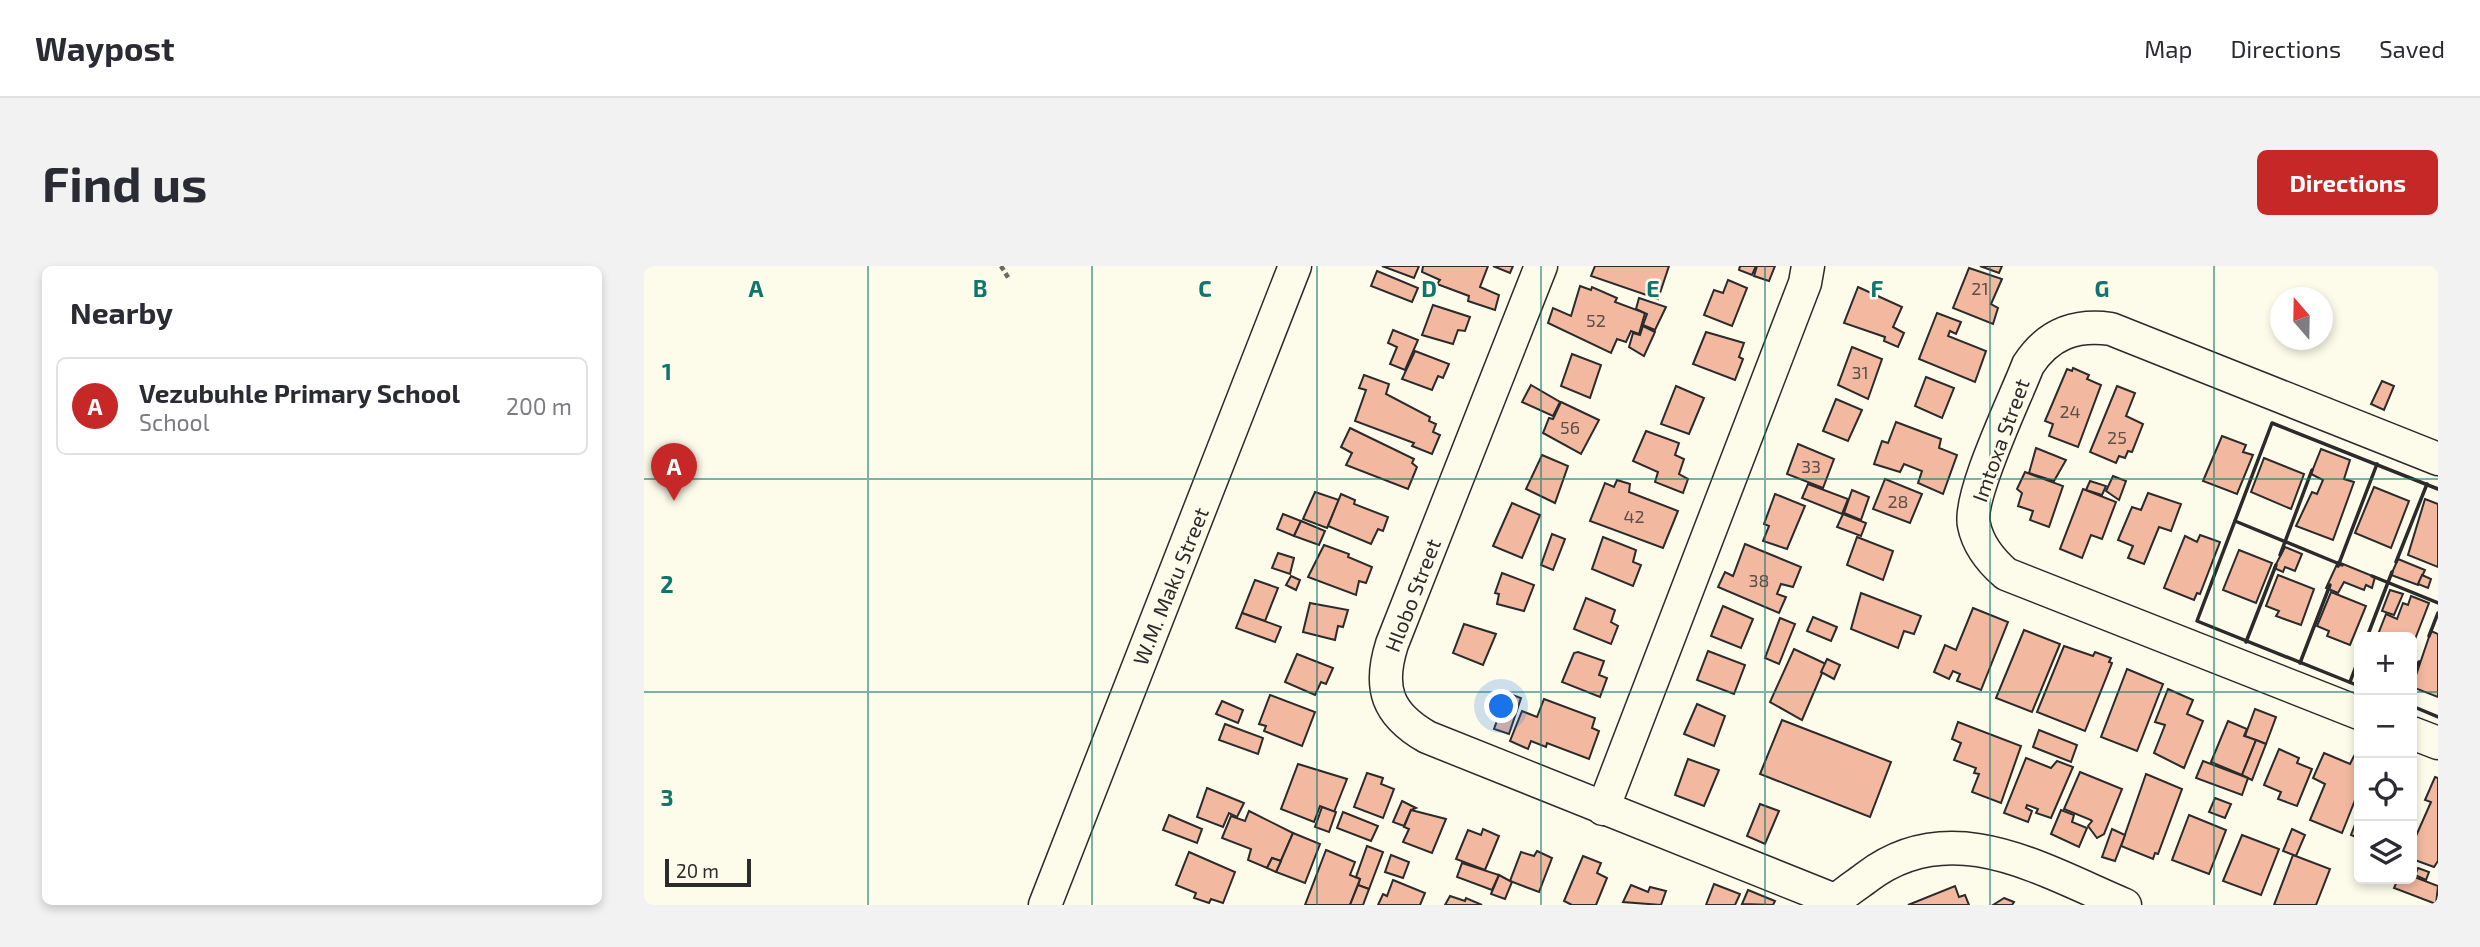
<!DOCTYPE html>
<meta charset="utf-8">
<style>
:root{--surface:#fff;--page:#f2f2f3;--text:#2b2b33;--muted:#7c7c81;--line:#e1e1e2;--accent:#c62828}
body{margin:0;font-family:"Exo 2",sans-serif;background:var(--page);color:var(--text)}
.controls{position:absolute;right:21px;bottom:21px;display:grid;overflow:hidden;border-radius:10px;box-shadow:0 4px 10px #0003}
.controls button{width:63px;height:63px;display:grid;place-items:center;padding:0;border:0;border-bottom:2px solid var(--line);background:var(--surface);color:var(--text);font:35px sans-serif}
.compass{position:absolute;left:1626px;top:21px;width:63px;height:63px;border-radius:50%;background:var(--surface);box-shadow:0 4px 10px #0003;rotate:340deg}
.scale{position:absolute;left:21px;bottom:18px;width:86px;box-sizing:border-box;padding-left:7px;border:4px solid #2b2b2b;border-top:0;font-size:19px;line-height:24px;white-space:nowrap;color:#2b2b2b;-webkit-text-stroke:5px #fdfbea;paint-order:stroke}
.you{position:absolute;left:858px;top:441px;width:24px;height:24px;margin:-18px;border:5px solid #fff;border-radius:50%;background:#1a73e8;box-shadow:0 0 0 10px #1a73e833}
.badge{display:grid;place-items:center;width:46px;height:46px;border-radius:50%;background:var(--accent);color:#fff;font-size:23px;font-weight:700}
.pin{position:absolute;translate:-50% -58px;filter:drop-shadow(0 2px 4px #0008)}
.pin::after{content:'';position:absolute;top:37px;width:24px;height:21px;background:inherit;clip-path:polygon(0 0,100% 0,50% 100%)}
.list{margin:0;padding:0;list-style:none}
h2{display:flex;justify-content:space-between;align-items:center;height:91px;margin:0;padding:0 28px;font-size:30px}
h2 small{font-size:23px;font-weight:400;color:var(--muted)}
.list li{display:grid;grid-template-columns:46px 1fr auto;gap:21px;align-items:center;box-sizing:border-box;height:98px;margin:0 14px 14px;padding:0 14px;border:2px solid var(--line);border-radius:10px}
.list b{display:block;font-size:26px;white-space:nowrap}
.list p{margin:0;font-size:23px;white-space:nowrap;color:var(--muted)}
.list em{font-size:23px;font-style:normal;color:var(--muted)}
.icon{flex:none;width:38px;height:38px;fill:none;stroke:currentColor;stroke-width:2;stroke-linecap:round;stroke-linejoin:round}
.map{position:relative;flex:none;width:1794px;height:639px;overflow:hidden;border-radius:10px}
header{display:flex;align-items:center;gap:42px;box-sizing:border-box;height:98px;padding:0 35px;background:var(--surface);border-bottom:2px solid var(--line)}
header strong{font-size:33px}
nav{display:flex;gap:38px;margin-inline-start:auto;font-size:24px}
.intro{display:flex;align-items:center;justify-content:space-between;box-sizing:border-box;height:168px;padding:0 42px}
h1{margin:0;font-size:49px}
.button{padding:18px 32px;border-radius:10px;background:var(--accent);color:#fff;font-size:24px;font-weight:700}
main{display:flex;gap:42px;padding:0 42px}
aside{flex:1;background:var(--surface);border-radius:10px;box-shadow:0 4px 10px #0003}
.map>svg:first-child{display:block}
.building{fill:#f2b8a0;stroke:#2b2b2b;stroke-width:2}
.lines{fill:none;stroke-linecap:round;stroke-linejoin:round}
.minor-casing{stroke:#2b2b2b;stroke-width:35}
.path{stroke:#6a6964;stroke-width:4.5;stroke-dasharray:5 3.5;stroke-linecap:butt}
.minor{stroke:#fdfbea;stroke-width:32}
.wall{stroke:#2b2b2b;stroke-width:3.5}
.grid{fill:none;stroke:#0f766e;stroke-width:2;stroke-opacity:0.55}
.labels{text-anchor:middle;dominant-baseline:central;stroke-width:5;stroke-linejoin:round;paint-order:stroke}
.number-label{font-size:18px;fill:#5d4e48}
.street-label{font-size:21px;fill:#2b2b2b;stroke:#fdfbea}
.grid-label{font-size:23px;text-anchor:middle;font-weight:bold;fill:#0f766e;stroke:#fdfbea;stroke-width:5;stroke-linejoin:round;paint-order:stroke}
</style>
<header>
<strong>Waypost</strong>
<nav><a>Map</a><a>Directions</a><a>Saved</a></nav>
</header>
<div class="intro"><h1>Find us</h1><a class="button">Directions</a></div>
<main>
<aside>
<h2>Nearby<small></small></h2>
<ul class="list">
<li><span class="badge">A</span><div><b>Vezubuhle Primary School</b><p>School</p></div><em>200 m</em></li>
</ul>
</aside>
<div class="map">
<svg width="1794" height="639" viewBox="0 0 1794 639">
<rect width="100%" height="100%" fill="#fdfbea"/>
<g class="building">
<polygon points="738,0 775,0 770,12"/>
<polygon points="779,0 844,0 836,21 855,29 851,44 824,35 825,30 793,18 796,14 778,6"/>
<polygon points="849,0 869,0 866,7"/>
<polygon points="951,0 1025,0 1014,33 947,10"/>
<polygon points="1096,0 1112,0 1108,9 1095,4"/>
<polygon points="1113,0 1131,0 1125,15 1110,10"/>
<polygon points="1336,0 1358,0 1355,7"/>
<polygon points="1325,2 1358,13 1347,38 1354,42 1349,58 1309,42"/>
<polygon points="733,5 774,22 768,36 727,20"/>
<polygon points="1084,14 1103,22 1088,60 1060,49 1070,24 1079,27"/>
<polygon points="936,20 947,24 948,21 973,32 971,36 1001,47 995,68 987,65 982,76 973,73 967,87 904,57 909,42 927,50"/>
<polygon points="1214,21 1258,41 1249,61 1260,67 1254,81 1240,75 1241,71 1200,57"/>
<polygon points="995,32 1022,41 1011,64 999,59 1003,48 992,43"/>
<polygon points="789,39 826,51 821,65 814,64 809,78 778,69"/>
<polygon points="1293,47 1317,56 1312,68 1306,65 1304,70 1342,85 1331,116 1275,93"/>
<polygon points="999,60 1011,66 1000,90 985,81 989,67 996,69"/>
<polygon points="749,64 774,74 761,104 746,98 753,81 744,77"/>
<polygon points="1062,66 1100,77 1095,91 1099,93 1091,114 1049,98"/>
<polygon points="1208,81 1238,93 1224,133 1194,119"/>
<polygon points="771,85 805,98 799,112 794,110 788,124 758,113"/>
<polygon points="928,88 957,99 946,132 917,120"/>
<polygon points="1429,102 1445,109 1443,113 1457,119 1434,181 1405,170 1409,158 1401,155 1423,103 1428,105"/>
<polygon points="720,109 745,118 742,128 786,151 785,155 792,158 789,166 796,169 788,188 768,180 770,177 711,155 722,124 715,122"/>
<polygon points="1282,111 1310,122 1298,152 1271,140"/>
<polygon points="1738,115 1750,120 1740,144 1727,138"/>
<polygon points="887,119 916,136 909,150 878,136"/>
<polygon points="1032,120 1060,132 1045,168 1017,158"/>
<polygon points="1473,120 1491,127 1482,150 1499,158 1488,186 1484,185 1481,192 1475,190 1472,197 1446,186"/>
<polygon points="1192,133 1218,144 1204,175 1179,165"/>
<polygon points="917,136 955,154 937,188 899,167 905,152 909,153"/>
<polygon points="1252,156 1297,173 1295,182 1313,189 1299,228 1274,217 1278,205 1260,198 1256,206 1230,198 1238,175 1244,177"/>
<polygon points="706,162 770,193 768,197 773,201 764,223 702,199 708,187 697,181"/>
<polygon points="1002,165 1035,177 1031,189 1040,193 1035,208 1044,213 1039,227 1011,216 1014,206 989,195"/>
<polygon points="1578,170 1602,179 1599,186 1609,189 1593,228 1559,215"/>
<polygon points="1154,178 1190,193 1179,222 1143,208"/>
<polygon points="1392,182 1422,194 1410,215 1385,207"/>
<polygon points="1677,183 1706,194 1700,213 1710,216 1689,274 1652,260 1668,226 1673,228 1679,214 1667,208"/>
<polygon points="898,189 924,200 911,237 882,223"/>
<polygon points="1620,192 1660,208 1647,243 1607,226"/>
<polygon points="1381,206 1419,220 1405,261 1386,254 1389,245 1374,240 1378,227 1373,223"/>
<polygon points="1469,210 1482,215 1475,234 1462,225"/>
<polygon points="1241,213 1278,228 1266,257 1229,243"/>
<polygon points="973,214 986,218 985,226 1034,245 1019,282 946,255 961,217 970,221"/>
<polygon points="1446,215 1462,220 1458,229 1442,224"/>
<polygon points="1164,218 1204,233 1198,248 1158,232"/>
<polygon points="1730,221 1765,235 1747,282 1711,267"/>
<polygon points="1439,223 1472,236 1458,273 1447,269 1438,292 1416,283"/>
<polygon points="1208,224 1225,231 1217,254 1200,247"/>
<polygon points="671,226 695,234 683,262 659,253"/>
<polygon points="1504,227 1537,238 1527,265 1515,261 1500,298 1484,292 1489,280 1474,274 1488,241 1497,244"/>
<polygon points="697,228 711,234 710,238 744,251 739,265 734,263 727,278 684,260"/>
<polygon points="1131,228 1161,240 1143,283 1119,275 1125,260 1120,258"/>
<polygon points="1781,233 1794,238 1794,301 1764,289"/>
<polygon points="868,237 896,249 878,292 849,280"/>
<polygon points="639,248 657,255 650,270 633,263"/>
<polygon points="1199,248 1222,257 1217,270 1193,261"/>
<polygon points="657,255 681,265 675,279 650,270"/>
<polygon points="908,268 921,273 909,304 897,299"/>
<polygon points="1556,269 1576,276 1556,328 1553,327 1550,334 1520,322 1541,270 1553,276"/>
<polygon points="959,271 992,284 989,296 997,299 989,320 948,303"/>
<polygon points="1213,271 1249,285 1239,314 1203,299"/>
<polygon points="1101,278 1157,301 1149,321 1137,318 1133,328 1142,331 1135,347 1074,321 1081,306 1089,310"/>
<polygon points="680,279 705,288 704,291 728,301 722,317 715,315 712,329 664,311"/>
<polygon points="1641,281 1658,288 1651,305 1641,301 1639,306 1630,302"/>
<polygon points="1595,284 1628,297 1612,337 1579,324"/>
<polygon points="634,287 650,292 646,308 628,302"/>
<polygon points="1754,293 1781,304 1774,319 1747,309"/>
<polygon points="1694,296 1731,311 1728,322 1722,319 1720,324 1700,316 1694,327 1682,322"/>
<polygon points="858,307 890,319 880,345 853,338 855,328 851,327"/>
<polygon points="1634,309 1670,323 1657,359 1632,350 1635,345 1622,340"/>
<polygon points="1778,309 1787,313 1784,322 1774,318"/>
<polygon points="647,310 656,314 652,324 642,319"/>
<polygon points="611,314 634,322 621,355 598,347"/>
<polygon points="1746,324 1759,328 1750,349 1738,345"/>
<polygon points="1687,326 1722,340 1706,379 1683,370 1685,365 1673,360"/>
<polygon points="1217,327 1277,350 1270,368 1260,365 1254,382 1207,363"/>
<polygon points="1767,330 1785,337 1768,381 1768,371 1733,371 1742,348 1753,353 1759,337 1764,339"/>
<polygon points="942,332 971,344 967,356 974,360 967,378 930,363"/>
<polygon points="666,337 704,344 699,361 694,360 691,374 659,366"/>
<polygon points="1079,340 1109,353 1097,382 1067,370"/>
<polygon points="1329,342 1364,356 1337,424 1313,415 1316,408 1309,405 1305,413 1290,406 1301,379 1312,384"/>
<polygon points="598,347 637,361 631,376 592,362"/>
<polygon points="1169,351 1193,361 1187,375 1163,365"/>
<polygon points="1136,352 1151,358 1135,398 1121,392"/>
<polygon points="820,358 852,368 839,399 809,387"/>
<polygon points="1380,364 1416,378 1388,446 1352,432"/>
<polygon points="1787,365 1794,368 1794,431 1768,421"/>
<polygon points="1420,380 1449,390 1451,386 1467,392 1465,396 1468,397 1441,465 1393,446"/>
<polygon points="1150,383 1182,398 1158,454 1126,436"/>
<polygon points="1064,385 1101,399 1090,428 1053,414"/>
<polygon points="934,386 960,395 955,409 963,412 956,431 918,416 930,387"/>
<polygon points="653,388 689,402 682,418 677,416 671,429 641,416"/>
<polygon points="1183,393 1196,399 1190,413 1177,406"/>
<polygon points="1483,403 1519,418 1493,485 1457,471"/>
<polygon points="1524,423 1549,434 1543,448 1559,455 1540,502 1510,487 1521,459 1511,456"/>
<polygon points="863,427 877,432 865,468 850,463"/>
<polygon points="626,429 671,446 658,480 620,465 622,460 615,458"/>
<polygon points="900,433 951,452 948,462 955,465 945,493 903,477 902,481 887,475 884,483 866,475 878,445 893,451"/>
<polygon points="578,435 599,444 594,457 572,448"/>
<polygon points="1053,438 1081,450 1070,480 1040,468"/>
<polygon points="1611,443 1632,451 1622,478 1601,470"/>
<polygon points="1138,454 1247,496 1226,551 1116,508"/>
<polygon points="1584,455 1603,463 1600,470 1612,474 1598,509 1567,496"/>
<polygon points="1314,456 1377,480 1357,537 1328,526 1335,508 1330,507 1332,502 1310,494 1317,477 1308,473"/>
<polygon points="581,458 619,472 614,488 575,474"/>
<polygon points="1395,464 1433,479 1427,496 1389,481"/>
<polygon points="1612,474 1622,478 1608,514 1598,509"/>
<polygon points="1635,483 1655,492 1653,497 1668,503 1653,540 1634,533 1637,526 1620,519"/>
<polygon points="1680,487 1706,498 1710,490 1715,492 1715,524 1698,567 1666,554 1681,518 1669,512"/>
<polygon points="1382,492 1407,502 1413,495 1429,501 1407,552 1392,547 1394,543 1383,539 1382,542 1388,545 1384,556 1360,547"/>
<polygon points="1044,493 1075,504 1060,540 1031,529"/>
<polygon points="1559,495 1604,512 1598,529 1552,512"/>
<polygon points="654,498 703,513 690,546 676,540 670,556 637,543"/>
<polygon points="1436,506 1478,523 1460,568 1453,572 1444,560 1448,555 1447,554 1420,543"/>
<polygon points="723,507 739,512 737,518 750,523 739,552 710,541"/>
<polygon points="1502,508 1538,523 1514,588 1511,587 1509,593 1477,580"/>
<polygon points="1791,511 1794,512 1794,595 1790,601 1768,593 1768,579 1787,536 1781,534"/>
<polygon points="563,522 600,537 593,551 585,547 579,561 553,551"/>
<polygon points="1571,532 1587,538 1581,552 1565,546"/>
<polygon points="758,535 772,542 767,544 760,560 749,556"/>
<polygon points="1116,538 1135,545 1121,578 1103,570"/>
<polygon points="678,541 692,546 685,566 671,561"/>
<polygon points="767,544 802,553 788,587 759,576 765,563 760,561"/>
<polygon points="1417,544 1430,549 1428,556 1443,562 1435,581 1407,568"/>
<polygon points="605,545 649,567 637,595 628,592 623,602 604,594 607,583 578,572 587,550 601,555"/>
<polygon points="699,546 734,560 727,575 693,562"/>
<polygon points="1715,548 1715,570 1714,572 1707,569"/>
<polygon points="525,549 558,563 553,577 519,564"/>
<polygon points="1545,549 1582,564 1565,608 1528,594"/>
<polygon points="839,563 855,570 841,604 812,593 824,564 837,569"/>
<polygon points="1468,563 1481,569 1471,595 1458,591"/>
<polygon points="1648,563 1661,569 1652,590 1639,585"/>
<polygon points="649,567 676,578 661,617 632,606"/>
<polygon points="1598,569 1635,583 1617,629 1579,615"/>
<polygon points="723,580 739,586 725,623 714,619 716,613 712,611"/>
<polygon points="682,584 711,596 706,609 716,613 706,639 661,639"/>
<polygon points="893,585 908,592 895,626 866,615 877,586 890,590"/>
<polygon points="545,586 591,606 579,637 567,633 565,637 550,632 552,627 532,619"/>
<polygon points="747,589 765,596 759,612 741,606"/>
<polygon points="1649,589 1686,603 1672,639 1630,639"/>
<polygon points="939,590 957,597 953,607 963,612 952,639 928,639 920,635"/>
<polygon points="628,592 637,595 632,606 623,602"/>
<polygon points="818,597 855,609 848,624 813,611"/>
<polygon points="1774,602 1785,606 1782,614 1771,609"/>
<polygon points="855,609 868,616 861,633 847,628"/>
<polygon points="1768,610 1794,620 1792,638 1750,622 1754,613"/>
<polygon points="749,614 781,627 776,639 734,639 739,628 743,630"/>
<polygon points="1070,618 1096,628 1091,639 1062,639"/>
<polygon points="714,619 725,623 719,639 706,639"/>
<polygon points="987,619 1004,626 1006,621 1022,625 1017,639 979,636"/>
<polygon points="1311,620 1315,631 1321,629 1325,639 1264,639"/>
<polygon points="1104,624 1131,635 1129,639 1098,638"/>
<polygon points="806,630 821,635 822,632 838,639 801,639"/>
<polygon points="1360,632 1370,636 1368,639 1349,639"/>
</g>
<g class="lines">
<g class="minor-casing">
<g id="minor">
<path d="M897,0l-149,378c-14,44 -5,70 35,93l410,164"/>
<path d="M1715,447l-353,-139c-15,-13 -28,-29 -32,-49 -7,-28 42,-128 54,-160 20,-31 47,-41 83,-36l327,130"/>
<polyline points="1768,467 1794,477"/>
<polyline points="959,543 1161,17 1164,0"/>
<polyline points="401,639 651,0"/>
<path d="M1191,639c5,-11 22,-20 32,-28 84,-64 175,-7 258,28"/>
</g>
</g>
<polyline class="path" points="357,0 365,13"/>
<use href="#minor" class="minor"/>
<g class="wall">
<polyline points="1591,255 1698,299"/>
<polyline points="1636,289 1668,204"/>
<polyline points="1752,296 1783,218"/>
<polyline points="1694,300 1733,198"/>
<polyline points="1728,310 1794,337"/>
<polyline points="1785,370 1794,347"/>
<polyline points="1723,371 1748,306"/>
<polyline points="1602,376 1632,299"/>
<polyline points="1656,397 1686,319"/>
<polyline points="1768,414 1775,396"/>
<polyline points="1706,416 1715,392"/>
<polyline points="1715,420 1553,355 1628,157 1794,223"/>
<polyline points="1768,440 1794,451"/>
</g>
</g>
<path class="grid" d="M224,0v639M448,0v639M673,0v639M897,0v639M1121,0v639M1346,0v639M1570,0v639M0,213h1794M0,426h1715M1768,426h26"/>
<g class="labels">
<g class="number-label">
<text x="1336" y="22">21</text>
<text x="952" y="54">52</text>
<text x="1216" y="106">31</text>
<text x="1426" y="145">24</text>
<text x="926" y="161">56</text>
<text x="1473" y="171">25</text>
<text x="1167" y="200">33</text>
<text x="1254" y="235">28</text>
<text x="990" y="250">42</text>
<text x="1115" y="314">38</text>
</g>
<g class="street-label">
<text transform="translate(1356 174) rotate(-70)">Imtoxa Street</text>
<text transform="translate(526 320) rotate(-68)">W.M. Maku Street</text>
<text transform="translate(768 329) rotate(-69)">Hlobo Street</text>
</g>
</g>
<g class="grid-label">
<text x="112" y="31">A</text>
<text x="336" y="31">B</text>
<text x="561" y="31">C</text>
<text x="785" y="31">D</text>
<text x="1009" y="31">E</text>
<text x="1233" y="31">F</text>
<text x="1458" y="31">G</text>
<text x="23" y="114">1</text>
<text x="23" y="327">2</text>
<text x="23" y="540">3</text>
</g>
</svg>
<div class="controls">
<button>+</button>
<button>−</button>
<button><svg class="icon" aria-label="locate" viewBox="0 0 24 24"><circle cx="12" cy="12" r="6"/><path d="M12 2v4M12 18v4M2 12h4M18 12h4"/></svg></button>
<button><svg class="icon" aria-label="layers" viewBox="0 0 24 24"><path d="M12 4l9 5-9 5-9-5zM3 14l9 5 9-5"/></svg></button>
</div>
<svg class="compass" viewBox="-18 -18 36 36"><path d="M0-13l5 13h-10z" fill="#e53935"/><path d="M0 13l5-13h-10z" fill="#7c7c81"/></svg>
<div class="scale">20 m</div>
<div class="you"></div>
<div class="pin badge" style="left:30px;top:235px">A</div>
</div>
</main>
